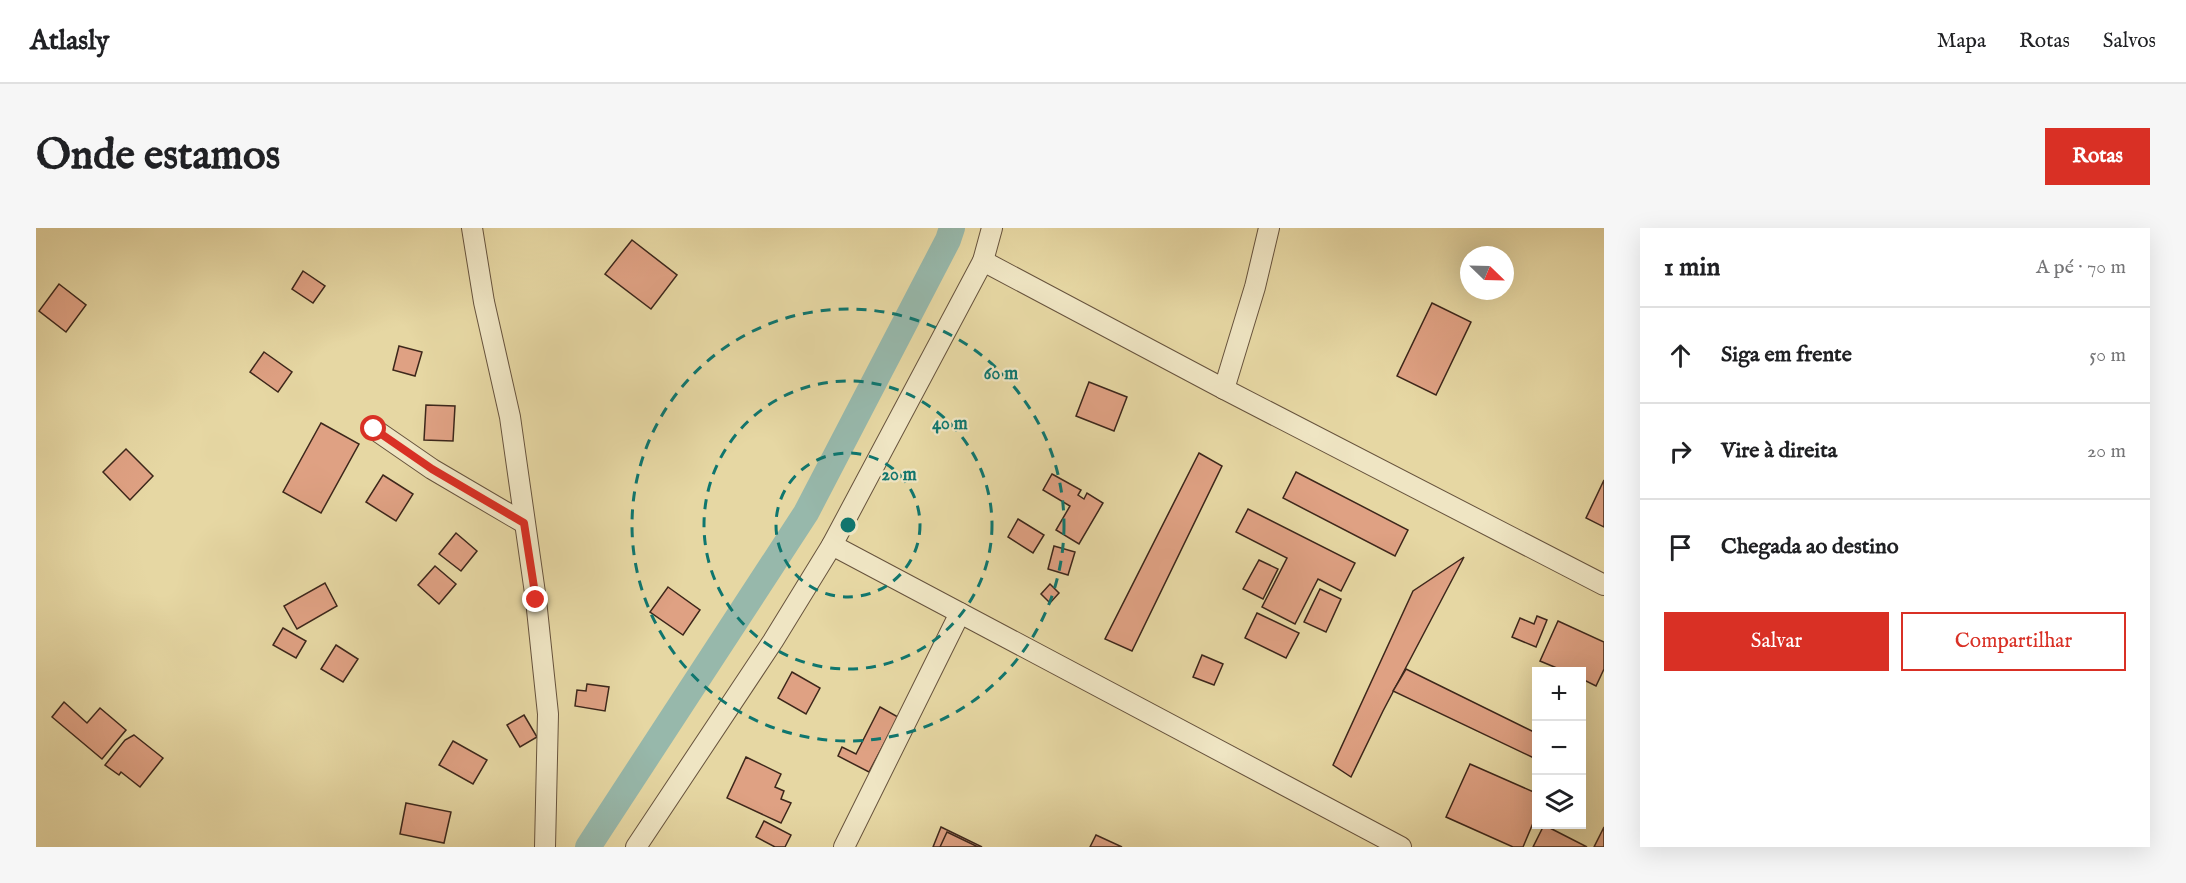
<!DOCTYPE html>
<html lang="pt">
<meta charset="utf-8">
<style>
:root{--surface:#fff;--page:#f6f6f6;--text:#202124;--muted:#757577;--line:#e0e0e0;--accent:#d93025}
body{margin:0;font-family:"IM FELL English",serif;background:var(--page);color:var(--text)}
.controls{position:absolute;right:18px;bottom:18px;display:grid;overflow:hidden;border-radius:0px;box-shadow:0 6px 24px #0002}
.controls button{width:54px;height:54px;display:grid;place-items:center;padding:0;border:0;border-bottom:2px solid var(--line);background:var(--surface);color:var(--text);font:30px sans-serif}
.compass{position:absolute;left:1424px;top:18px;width:54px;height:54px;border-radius:50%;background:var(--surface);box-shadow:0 6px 24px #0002;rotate:113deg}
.stop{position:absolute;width:18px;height:18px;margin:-14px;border:4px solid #d93025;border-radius:50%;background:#fff}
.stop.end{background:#d93025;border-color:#fff;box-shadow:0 2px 6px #0008}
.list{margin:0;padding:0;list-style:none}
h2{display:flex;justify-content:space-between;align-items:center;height:78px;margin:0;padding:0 24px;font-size:26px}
h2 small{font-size:20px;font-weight:400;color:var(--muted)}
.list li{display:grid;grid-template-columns:39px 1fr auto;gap:18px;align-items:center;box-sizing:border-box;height:96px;padding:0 24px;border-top:2px solid var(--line)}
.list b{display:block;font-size:22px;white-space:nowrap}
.list em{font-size:20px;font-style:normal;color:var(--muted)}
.actions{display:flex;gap:12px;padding:18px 24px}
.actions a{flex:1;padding:14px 0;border:2px solid var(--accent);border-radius:0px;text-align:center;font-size:21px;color:var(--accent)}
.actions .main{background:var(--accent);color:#fff}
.icon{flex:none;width:33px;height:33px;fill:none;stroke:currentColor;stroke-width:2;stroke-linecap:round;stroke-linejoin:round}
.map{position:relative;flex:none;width:1568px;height:619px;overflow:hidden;border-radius:0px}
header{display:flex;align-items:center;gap:36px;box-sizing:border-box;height:84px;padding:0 30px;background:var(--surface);border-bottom:2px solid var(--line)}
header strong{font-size:28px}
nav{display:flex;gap:33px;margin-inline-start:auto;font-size:21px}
.intro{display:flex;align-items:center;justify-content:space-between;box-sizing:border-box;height:144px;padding:0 36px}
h1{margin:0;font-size:42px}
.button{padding:15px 27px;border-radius:0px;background:var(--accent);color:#fff;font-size:21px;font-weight:700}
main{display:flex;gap:36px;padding:0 36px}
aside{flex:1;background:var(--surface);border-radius:0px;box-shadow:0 6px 24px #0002}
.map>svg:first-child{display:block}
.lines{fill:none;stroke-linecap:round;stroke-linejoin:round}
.canal{stroke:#97b8ab;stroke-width:26}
.building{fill:#dfa183;stroke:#3d271b;stroke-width:1.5}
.street-casing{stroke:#67533d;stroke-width:22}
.street{stroke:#efe5c3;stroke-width:20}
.route{stroke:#d93025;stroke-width:8}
.ring{fill:none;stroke:#0f766e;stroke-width:3;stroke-dasharray:10 8}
.centre{fill:#0f766e;stroke:#efe5c3;stroke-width:3}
.ring-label{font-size:18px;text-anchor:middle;font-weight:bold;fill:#0f766e;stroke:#efe5c3;stroke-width:4.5;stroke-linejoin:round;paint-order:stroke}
</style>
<header>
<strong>Atlasly</strong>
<nav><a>Mapa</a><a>Rotas</a><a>Salvos</a></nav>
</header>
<div class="intro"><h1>Onde estamos</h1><a class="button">Rotas</a></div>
<main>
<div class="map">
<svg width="1568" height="619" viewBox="0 0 1568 619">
<rect width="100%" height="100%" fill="#e6d7a3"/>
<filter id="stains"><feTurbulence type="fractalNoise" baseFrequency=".00333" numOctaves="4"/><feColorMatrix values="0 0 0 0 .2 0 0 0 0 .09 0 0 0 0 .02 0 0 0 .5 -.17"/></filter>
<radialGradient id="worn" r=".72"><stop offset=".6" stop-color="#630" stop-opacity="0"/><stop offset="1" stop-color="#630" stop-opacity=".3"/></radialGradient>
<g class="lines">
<polyline class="canal" points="552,619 770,285 912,12 916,0"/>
</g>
<g class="building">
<polygon points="596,12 641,47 615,81 569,46"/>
<polygon points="267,43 289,58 277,75 256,61"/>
<polygon points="23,56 50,77 30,104 3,83"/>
<polygon points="1396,75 1435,94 1400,167 1361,148"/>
<polygon points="363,118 386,124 379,148 357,142"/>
<polygon points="228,124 256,144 242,164 214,144"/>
<polygon points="1053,154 1091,169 1078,203 1040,188"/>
<polygon points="390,177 419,178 417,213 388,212"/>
<polygon points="285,195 323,216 285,285 247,264"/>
<polygon points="90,221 117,248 94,272 67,244"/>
<polygon points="1163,225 1186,238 1096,423 1069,411"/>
<polygon points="1260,244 1372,302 1359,328 1247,270"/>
<polygon points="1016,246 1045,262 1042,267 1048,271 1051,265 1067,275 1043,316 1020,302 1034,278 1007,262"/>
<polygon points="347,247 377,266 360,293 330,274"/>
<polygon points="1568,252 1568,299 1550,290"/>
<polygon points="1212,281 1319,335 1305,363 1282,351 1259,396 1226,379 1251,330 1200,304"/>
<polygon points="982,291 1008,307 997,325 972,309"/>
<polygon points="420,305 441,323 425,343 403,326"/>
<polygon points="1018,318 1039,324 1032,347 1012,341"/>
<polygon points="1428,329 1347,483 1315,549 1297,537 1377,363"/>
<polygon points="1223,332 1242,341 1227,371 1207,361"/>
<polygon points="399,338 420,356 403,376 382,357"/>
<polygon points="289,355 301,378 261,401 248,378"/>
<polygon points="1014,356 1023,365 1014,375 1005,366"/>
<polygon points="632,359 664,382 647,407 614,384"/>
<polygon points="1284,361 1305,371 1290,404 1268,394"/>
<polygon points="1221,385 1263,405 1250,430 1209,410"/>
<polygon points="1501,388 1511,392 1500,419 1476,409 1484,390 1498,396"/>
<polygon points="1522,393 1568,414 1568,441 1560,458 1546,451 1546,443 1528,443 1504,433"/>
<polygon points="247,400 270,413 260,430 237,417"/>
<polygon points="300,417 322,431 307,454 285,441"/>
<polygon points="1166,427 1187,436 1178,457 1157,449"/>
<polygon points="1370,441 1500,505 1500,531 1357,463"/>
<polygon points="756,444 784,460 770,486 742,470"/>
<polygon points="551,456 573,459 569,483 539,478 541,462 550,463"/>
<polygon points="28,474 51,495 64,480 90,502 66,531 16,489"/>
<polygon points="844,479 862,489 833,544 802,528 806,519 820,526"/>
<polygon points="488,487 501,509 484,519 471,497"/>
<polygon points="98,507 127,530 104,559 85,544 83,547 69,537 89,512"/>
<polygon points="417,513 451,532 437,556 403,537"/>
<polygon points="710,529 745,546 739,559 748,563 745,571 755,575 745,595 691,570"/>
<polygon points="1434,536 1500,565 1500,588 1487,619 1477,619 1410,589"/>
<polygon points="370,575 415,584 408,615 364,606"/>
<polygon points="728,593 755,607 749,619 739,619 720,609"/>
<polygon points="1508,597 1551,619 1497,619"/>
<polygon points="905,599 946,619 897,619"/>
<polygon points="1568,599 1568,619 1558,619"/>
<polygon points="911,604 942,619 904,619"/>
<polygon points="1060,607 1086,619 1054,619"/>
</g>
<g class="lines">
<g class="street-casing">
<g id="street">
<polyline points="436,0 448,74 474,189 500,372 512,486 509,619"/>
<polyline points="947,33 1188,161 1568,357"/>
<polyline points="1188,161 1219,59 1233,0"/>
<polyline points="338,201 396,241 488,295"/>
<polyline points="796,317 1365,619"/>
<polyline points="600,619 737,413 796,317 947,33 956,0"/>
<polyline points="808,619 924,385"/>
</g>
</g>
<use href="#street" class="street"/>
</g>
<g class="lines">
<polyline class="route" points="338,201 396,241 488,295 500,372"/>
</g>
<g class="ring">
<circle cx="812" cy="297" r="72"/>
<circle cx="812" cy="297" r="144"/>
<circle cx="812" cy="297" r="216"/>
</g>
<circle cx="812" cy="297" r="9" class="centre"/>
<g class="ring-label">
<text x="965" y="151">60 m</text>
<text x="914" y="201">40 m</text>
<text x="863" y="252">20 m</text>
</g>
<rect width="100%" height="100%" filter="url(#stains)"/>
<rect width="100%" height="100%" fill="url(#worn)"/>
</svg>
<div class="controls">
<button>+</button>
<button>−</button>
<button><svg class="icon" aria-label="layers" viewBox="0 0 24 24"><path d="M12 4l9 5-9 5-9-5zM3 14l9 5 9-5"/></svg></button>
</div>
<svg class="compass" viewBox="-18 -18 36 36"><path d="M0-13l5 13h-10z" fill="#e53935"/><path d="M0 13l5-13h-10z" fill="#757577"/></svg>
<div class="stop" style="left:338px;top:201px"></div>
<div class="stop end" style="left:500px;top:372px"></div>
</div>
<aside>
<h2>1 min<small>A pé · 70 m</small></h2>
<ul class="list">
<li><svg class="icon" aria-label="ahead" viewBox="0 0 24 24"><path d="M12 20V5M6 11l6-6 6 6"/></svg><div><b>Siga em frente</b></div><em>50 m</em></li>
<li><svg class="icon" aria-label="right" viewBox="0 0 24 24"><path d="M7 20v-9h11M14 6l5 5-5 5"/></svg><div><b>Vire à direita</b></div><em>20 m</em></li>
<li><svg class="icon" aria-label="arrive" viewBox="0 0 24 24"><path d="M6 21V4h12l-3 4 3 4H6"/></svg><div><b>Chegada ao destino</b></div></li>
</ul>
<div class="actions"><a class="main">Salvar</a><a>Compartilhar</a></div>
</aside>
</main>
